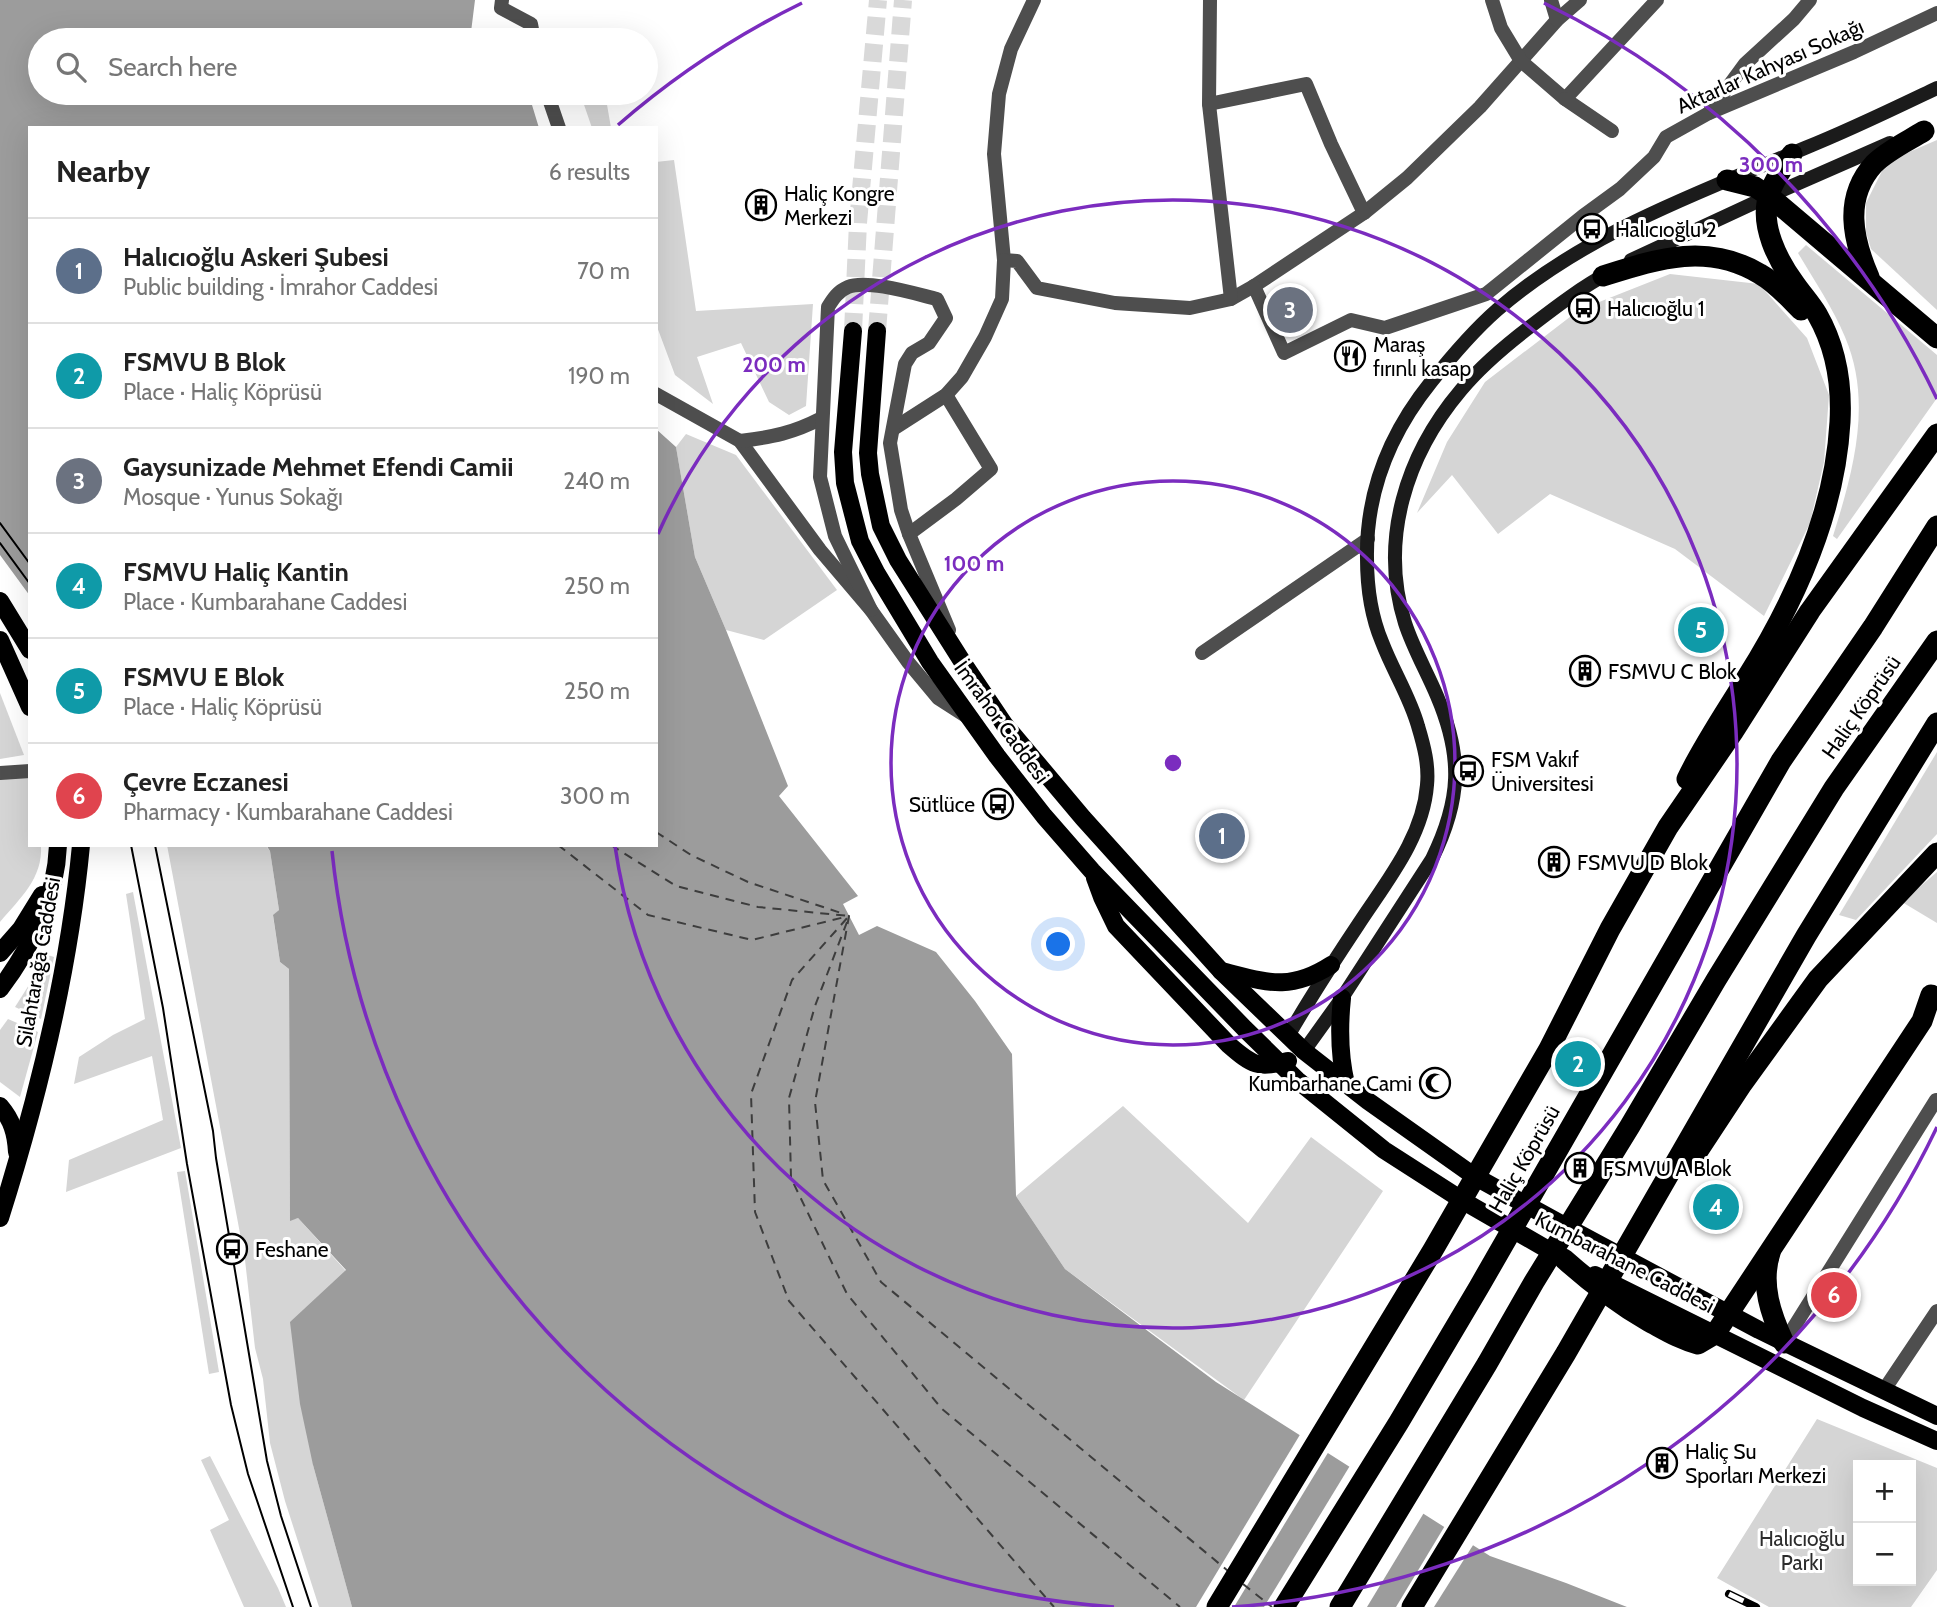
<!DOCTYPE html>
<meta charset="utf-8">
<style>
:root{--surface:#fff;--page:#f2f2f2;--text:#222;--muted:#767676;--line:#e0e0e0;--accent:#000}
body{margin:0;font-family:Cabin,sans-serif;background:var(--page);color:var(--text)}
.controls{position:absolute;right:21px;bottom:21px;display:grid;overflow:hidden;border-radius:0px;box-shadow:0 7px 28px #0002}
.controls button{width:63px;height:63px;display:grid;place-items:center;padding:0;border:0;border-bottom:2px solid var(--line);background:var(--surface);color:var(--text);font:35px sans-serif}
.you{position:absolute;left:1059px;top:945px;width:24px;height:24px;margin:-18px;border:5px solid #fff;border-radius:50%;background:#1a73e8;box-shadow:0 0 0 10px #1a73e833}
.badge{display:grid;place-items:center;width:46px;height:46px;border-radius:50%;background:var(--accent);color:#fff;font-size:23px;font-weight:700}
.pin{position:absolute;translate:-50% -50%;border:4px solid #fff;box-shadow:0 2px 7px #0006}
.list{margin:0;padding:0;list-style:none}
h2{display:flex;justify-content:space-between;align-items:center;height:91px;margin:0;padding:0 28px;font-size:30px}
h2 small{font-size:23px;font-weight:400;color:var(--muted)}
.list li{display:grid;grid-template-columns:46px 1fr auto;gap:21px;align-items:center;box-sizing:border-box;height:105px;padding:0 28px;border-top:2px solid var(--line)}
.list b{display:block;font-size:26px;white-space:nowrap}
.list p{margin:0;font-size:23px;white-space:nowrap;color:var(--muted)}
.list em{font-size:23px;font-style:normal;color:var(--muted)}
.icon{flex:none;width:38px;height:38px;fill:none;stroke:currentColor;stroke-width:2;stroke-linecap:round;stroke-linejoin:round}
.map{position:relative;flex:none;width:1937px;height:1607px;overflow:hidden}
.search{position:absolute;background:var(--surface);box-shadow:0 7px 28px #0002;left:28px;top:28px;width:630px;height:77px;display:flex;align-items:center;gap:18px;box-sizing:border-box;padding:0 24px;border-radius:38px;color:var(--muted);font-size:26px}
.panel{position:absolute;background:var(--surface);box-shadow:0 7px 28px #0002;left:28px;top:126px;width:630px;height:721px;border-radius:0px}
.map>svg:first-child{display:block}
.green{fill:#d5d5d5;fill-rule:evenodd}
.water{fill:#9c9c9c}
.pier{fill:#fff}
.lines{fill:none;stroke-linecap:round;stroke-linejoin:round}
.ferry{stroke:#3d3d3d;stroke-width:2;stroke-dasharray:9 7;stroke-linecap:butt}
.primary-tunnel{stroke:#d9d9d9;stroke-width:18;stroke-dasharray:18 9;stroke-linecap:butt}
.street{stroke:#4e4e4e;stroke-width:14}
.secondary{stroke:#1b1b1b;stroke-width:14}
.primary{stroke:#000;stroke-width:18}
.highway{stroke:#000;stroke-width:21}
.tram{stroke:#000;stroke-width:2}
.rail-casing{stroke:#000;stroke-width:8}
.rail{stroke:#fff;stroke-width:5;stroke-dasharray:16;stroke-linecap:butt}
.ring{fill:none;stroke:#7b2cbf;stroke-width:3.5}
.labels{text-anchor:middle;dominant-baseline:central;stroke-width:6;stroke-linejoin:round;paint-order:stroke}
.street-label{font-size:21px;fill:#000;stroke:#fff}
.poi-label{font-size:21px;fill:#000;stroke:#fff;text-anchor:start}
.park-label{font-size:21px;fill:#2c2c2c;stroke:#fff}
.centre{fill:#7b2cbf;stroke:#fff;stroke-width:3.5}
.ring-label{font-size:21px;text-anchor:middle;font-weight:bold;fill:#7b2cbf;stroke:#fff;stroke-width:6;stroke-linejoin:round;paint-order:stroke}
</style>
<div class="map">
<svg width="1937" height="1607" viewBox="0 0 1937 1607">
<rect width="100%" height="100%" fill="#fff"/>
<g class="green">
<polygon points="580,93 605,93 611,128 592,128"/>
<polygon points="1937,140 1937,310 1871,249 1866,232 1866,203 1882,171 1900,156"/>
<polygon points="674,160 696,311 813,304 806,406 789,415 769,402 741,343 697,357 713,404 675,375 656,324 656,162"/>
<path d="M1806,245l131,110v43l-100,141 -4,-3c20,-64 40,-134 12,-199 -12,-29 -31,-57 -47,-84z"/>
<polygon points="1670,274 1759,284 1807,338 1829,395 1824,462 1810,523 1764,616 1675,549 1550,494 1498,534 1452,475 1417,513 1447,442 1485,382 1579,310"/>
<polygon points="686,434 736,455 837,590 764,640 726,630 695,557 676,447"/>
<polygon points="0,693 24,755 0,759"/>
<polygon points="1937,752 1937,834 1856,920 1839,915"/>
<path d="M0,772l30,1v72h11c2,34 -21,53 -41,77z"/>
<polygon points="167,845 265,845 270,851 279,910 273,916 280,962 289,969 290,1220 298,1218 346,1271 313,1465 352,1607 319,1607 285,1501 270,1443 263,1379 255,1348 245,1260"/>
<polygon points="1937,872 1937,923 1902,902"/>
<polygon points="133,892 181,1148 66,1192 69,1160 163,1120 152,1056 74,1084 79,1057 113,1035 145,1019 126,894"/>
<polygon points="48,955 54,957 41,1019 15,1007"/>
<polygon points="8,1019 38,1032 20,1097 0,1082 0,1030"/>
<polygon points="1123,1106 1248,1223 1311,1137 1383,1191 1244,1400 1065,1269 1016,1196"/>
<polygon points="185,1171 219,1372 209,1374 177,1172"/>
<path d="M1817,1419l120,49v102l-26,37h-142l-52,-29zM1858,1465h53v116h-53z"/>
<polygon points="210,1456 278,1588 286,1607 244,1607 210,1530 229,1520 201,1460"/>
</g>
<g class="water">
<polygon points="0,0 475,0 470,40 40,40 40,93 512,93 532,105 539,128 30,128 30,596 0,555"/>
<polygon points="656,429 676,447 695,557 726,630 788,786 779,796 858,896 843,904 859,935 877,926 936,952 975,1001 1012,1054 1016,1196 1065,1269 1216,1382 1490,1556 1566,1583 1627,1607 352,1607 313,1465 300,1404 290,1322 346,1270 298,1218 290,1221 289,969 280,962 273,915 279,910 270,851 266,845 656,845"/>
</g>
<g class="pier">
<polygon points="1301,1433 1329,1451 1234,1607 1196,1607"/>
<polygon points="1351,1464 1425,1511 1367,1607 1264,1607"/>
<polygon points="1446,1524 1475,1542 1434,1607 1396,1607"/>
</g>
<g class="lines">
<g class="ferry">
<polyline points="656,832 691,855 748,882 844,914"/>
<polyline points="558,845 648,915 752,940 849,916 815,1102 823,1180 881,1282 1228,1571"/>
<polyline points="611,845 676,886 758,907 849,916 792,980 751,1094 755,1212 789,1301 1054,1607"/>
<polyline points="847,922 815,1006 789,1098 791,1178 847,1294 942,1409 1180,1607"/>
<polyline points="1243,1584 1272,1607"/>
</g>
<g class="primary-tunnel">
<polyline points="853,331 858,223 878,0"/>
<polyline points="877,331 903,0"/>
</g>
<g class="street">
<polyline points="502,0 501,8 531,24 534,40"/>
<polyline points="1034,0 1011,49 999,94 994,154 1004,260 1017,261 1037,288 1115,303 1190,308 1231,299 1254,286 1364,213 1407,178 1480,107 1557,20 1580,0"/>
<polyline points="1210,0 1209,104 1231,299"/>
<polyline points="1492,0 1501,28 1521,61 1565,99 1657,0"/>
<polyline points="1551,0 1557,20"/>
<polyline points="547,93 559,128"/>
<polyline points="1565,99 1612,131"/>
<polyline points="1209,104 1306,84 1331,144 1364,213"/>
<polyline points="1709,113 1745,64 1794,19 1810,0"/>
<polyline points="1254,286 1284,353 1351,320 1385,328 1486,294 1583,216 1620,189 1654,157 1666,137 1709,113 1854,52 1937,13"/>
<polyline points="656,394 740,441 820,550 871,610 908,662 938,698 966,716"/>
<polyline points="893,429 946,395 962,377 985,337 1002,299 1004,260"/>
<path d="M740,441c33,-4 53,-8 82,-23"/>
<polyline points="909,534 956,499 991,469 946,395"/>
<path d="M871,610l-36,-74 -15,-59 8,-170c5,-8 10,-16 20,-20 19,-8 68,7 89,12l9,19 -17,25 -17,10 -7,11 -15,79 11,67 8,24 40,96"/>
<polyline points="1202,653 1368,539"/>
<polyline points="0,773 30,771"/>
<polyline points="1784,1343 1936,1100"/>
<polyline points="1884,1390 1937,1311"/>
</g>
<g class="secondary">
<polyline points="1631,260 1769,196 1890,143"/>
<path d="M1288,1036c22,-38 46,-75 70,-111 28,-43 65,-87 69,-140 2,-20 -3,-39 -9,-59 -8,-29 -25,-55 -36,-84 -11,-26 -15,-56 -15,-84 -1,-66 23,-125 64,-176 20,-25 42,-51 66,-72 89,-77 201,-117 308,-162 45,-18 88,-39 132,-60"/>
<path d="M1304,1051l38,-53 90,-139c29,-59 31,-102 5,-163 -10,-24 -24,-48 -32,-73 -26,-83 1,-168 56,-233 20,-24 45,-45 70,-64 26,-20 51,-39 79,-54"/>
</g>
<g class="primary">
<polyline points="853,331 843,452 845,483 860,541 877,574 930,662 997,756 1044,816 1092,871 1245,1029 1297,1080 1384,1150 1465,1202 1564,1259"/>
<polyline points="877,331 868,453 870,474 881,526 898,560 965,666 1004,724 1083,818 1221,971 1304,1051 1368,1101 1474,1176 1572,1230 1759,1330 1937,1416"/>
<polyline points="0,601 30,650"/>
<polyline points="0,640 30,707"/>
<path d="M1095,878l7,19 14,29 113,119c23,20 29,24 59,16"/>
<polyline points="0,953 21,929 42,895"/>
<path d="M1221,971c45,11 68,21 110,-6"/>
<path d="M0,989c32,-43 56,-90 58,-144"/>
<path d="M1342,998c-3,29 -3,57 4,86"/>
<path d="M0,1106c12,14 16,27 17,46"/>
<path d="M0,1218c38,-120 69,-246 81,-373"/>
<polyline points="1595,1275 1863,1408 1937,1441"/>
</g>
<g class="highway">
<polyline points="1727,180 1755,187 1769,196 1937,338"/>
<path d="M1603,276c54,-17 104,-34 157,-2 16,9 28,23 41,36"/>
<path d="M1869,277c-16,-37 -26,-79 5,-113 14,-14 34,-23 50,-33"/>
<path d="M1687,779c17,-35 39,-67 59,-100 48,-76 89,-166 94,-257 2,-37 -4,-75 -23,-108 -6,-10 -15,-20 -22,-30 -17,-23 -36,-59 -26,-89 4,-14 15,-29 23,-41"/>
<polyline points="1690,1163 1742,1084 1818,979 1937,853"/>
<path d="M1770,1253c-10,31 1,62 14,90"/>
<path d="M1564,1259c27,24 53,44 84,62 17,9 31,18 50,23l17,-10 207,-313 9,-26"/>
<polyline points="1217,1607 1433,1250 1549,1049 1610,929 1668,827 1733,732 1810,611 1937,434"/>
<polyline points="1284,1607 1399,1422 1479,1287 1781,761 1873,627 1937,526"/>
<polyline points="1340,1607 1487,1364 1534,1282 1630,1126 1716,980 1834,788 1937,641"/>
<polyline points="1412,1607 1566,1353 1806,936 1937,723"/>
</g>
<g class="tram">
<polyline points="0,523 30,564"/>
<polyline points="0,543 30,584"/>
<polyline points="131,845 163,1008 187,1164 231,1405 248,1474 293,1607"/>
<polyline points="155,845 213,1131 216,1158 267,1461 281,1516 311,1607"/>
</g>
<g class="rail-casing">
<polyline id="rail" points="1729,1594 1756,1607"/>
</g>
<use href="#rail" class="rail"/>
</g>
<g class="ring">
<circle cx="1173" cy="763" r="282"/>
<path d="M658 534A564 564 0 1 1 615 846"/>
<path d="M1937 1127A846 846 0 0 1 1232 1607M1114 1607A846 846 0 0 1 332 851M618 125A846 846 0 0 1 802 3M1544 3A846 846 0 0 1 1937 399"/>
</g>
<defs>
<g id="building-ring" transform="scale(1.575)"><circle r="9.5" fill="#fff" stroke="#000" stroke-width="1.5"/><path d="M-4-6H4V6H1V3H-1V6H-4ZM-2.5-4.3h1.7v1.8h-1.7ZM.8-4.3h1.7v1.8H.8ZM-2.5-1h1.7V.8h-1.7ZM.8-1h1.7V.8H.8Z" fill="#000"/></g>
<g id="bus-ring" transform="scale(1.575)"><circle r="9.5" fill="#fff" stroke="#000" stroke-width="1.5"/><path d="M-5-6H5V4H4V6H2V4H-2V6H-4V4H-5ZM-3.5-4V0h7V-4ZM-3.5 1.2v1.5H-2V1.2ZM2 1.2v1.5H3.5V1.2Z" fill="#000"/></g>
<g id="restaurant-ring" transform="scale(1.575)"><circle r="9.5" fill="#fff" stroke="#000" stroke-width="1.5"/><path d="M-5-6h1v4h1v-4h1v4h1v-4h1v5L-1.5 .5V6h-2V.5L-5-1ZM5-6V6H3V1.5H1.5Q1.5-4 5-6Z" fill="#000"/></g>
<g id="mosque-ring" transform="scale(1.575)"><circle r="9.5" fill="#fff" stroke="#000" stroke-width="1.5"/><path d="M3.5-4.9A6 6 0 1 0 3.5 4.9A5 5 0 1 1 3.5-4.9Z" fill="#000"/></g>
</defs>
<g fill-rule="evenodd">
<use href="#building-ring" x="761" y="205"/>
<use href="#bus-ring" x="1592" y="229"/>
<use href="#bus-ring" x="1584" y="308"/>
<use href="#restaurant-ring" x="1350" y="356"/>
<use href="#building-ring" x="1585" y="671"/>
<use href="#bus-ring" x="1468" y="771"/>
<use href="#bus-ring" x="998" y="804"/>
<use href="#building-ring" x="1554" y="862"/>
<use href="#mosque-ring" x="1435" y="1083"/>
<use href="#building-ring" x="1580" y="1168"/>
<use href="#bus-ring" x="232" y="1249"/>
<use href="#building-ring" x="1662" y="1463"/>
</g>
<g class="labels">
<g class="street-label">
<text transform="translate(1770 66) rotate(-24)">Aktarlar Kahyası Sokağı</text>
<text transform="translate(1861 707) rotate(-55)">Haliç Köprüsü</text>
<text transform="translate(1002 722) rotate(54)">İmrahor Caddesi</text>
<text transform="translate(38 962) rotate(-80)">Silahtarağa Caddesi</text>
<text transform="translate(1524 1159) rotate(-60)">Haliç Köprüsü</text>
<text transform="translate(1625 1262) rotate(27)">Kumbarahane Caddesi</text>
</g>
<g class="poi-label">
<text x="784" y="193">Haliç Kongre<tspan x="784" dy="24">Merkezi</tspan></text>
<text x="1615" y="229">Halıcıoğlu 2</text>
<text x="1607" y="308">Halıcıoğlu 1</text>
<text x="1373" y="344">Maraş<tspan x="1373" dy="24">fırınlı kasap</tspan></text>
<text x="1608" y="671">FSMVU C Blok</text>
<text x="1491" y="759">FSM Vakıf<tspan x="1491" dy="24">Üniversitesi</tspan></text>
<text x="975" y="804" text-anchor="end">Sütlüce</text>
<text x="1577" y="862">FSMVU D Blok</text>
<text x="1412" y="1083" text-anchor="end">Kumbarhane Cami</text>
<text x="1603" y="1168">FSMVU A Blok</text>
<text x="255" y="1249">Feshane</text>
<text x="1685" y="1451">Haliç Su<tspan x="1685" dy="24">Sporları Merkezi</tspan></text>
</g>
<g class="park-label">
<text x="1802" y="1538">Halıcıoğlu<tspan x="1802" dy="24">Parkı</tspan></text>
</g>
</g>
<circle cx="1173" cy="763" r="10" class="centre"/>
<g class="ring-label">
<text x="1771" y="172">300 m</text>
<text x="774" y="372">200 m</text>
<text x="974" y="571">100 m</text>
</g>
</svg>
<div class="controls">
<button>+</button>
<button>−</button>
</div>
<div class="you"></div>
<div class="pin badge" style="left:1222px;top:836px;background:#5c6f8a">1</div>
<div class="pin badge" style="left:1578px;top:1064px;background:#0f9aa8">2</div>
<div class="pin badge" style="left:1290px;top:310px;background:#6b7280">3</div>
<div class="pin badge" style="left:1716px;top:1207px;background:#0f9aa8">4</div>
<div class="pin badge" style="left:1701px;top:630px;background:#0f9aa8">5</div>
<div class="pin badge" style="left:1834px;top:1295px;background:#e0444e">6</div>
<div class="search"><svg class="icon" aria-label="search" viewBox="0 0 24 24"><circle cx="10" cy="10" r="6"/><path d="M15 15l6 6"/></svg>Search here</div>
<section class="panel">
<h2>Nearby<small>6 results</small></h2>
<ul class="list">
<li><span class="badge" style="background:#5c6f8a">1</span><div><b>Halıcıoğlu Askeri Şubesi</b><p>Public building · İmrahor Caddesi</p></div><em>70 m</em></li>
<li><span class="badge" style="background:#0f9aa8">2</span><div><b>FSMVU B Blok</b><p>Place · Haliç Köprüsü</p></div><em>190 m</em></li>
<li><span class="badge" style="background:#6b7280">3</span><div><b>Gaysunizade Mehmet Efendi Camii</b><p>Mosque · Yunus Sokağı</p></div><em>240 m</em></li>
<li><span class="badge" style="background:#0f9aa8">4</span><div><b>FSMVU Haliç Kantin</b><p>Place · Kumbarahane Caddesi</p></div><em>250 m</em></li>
<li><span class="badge" style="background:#0f9aa8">5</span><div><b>FSMVU E Blok</b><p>Place · Haliç Köprüsü</p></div><em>250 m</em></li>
<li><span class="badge" style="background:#e0444e">6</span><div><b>Çevre Eczanesi</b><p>Pharmacy · Kumbarahane Caddesi</p></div><em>300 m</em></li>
</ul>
</section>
</div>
